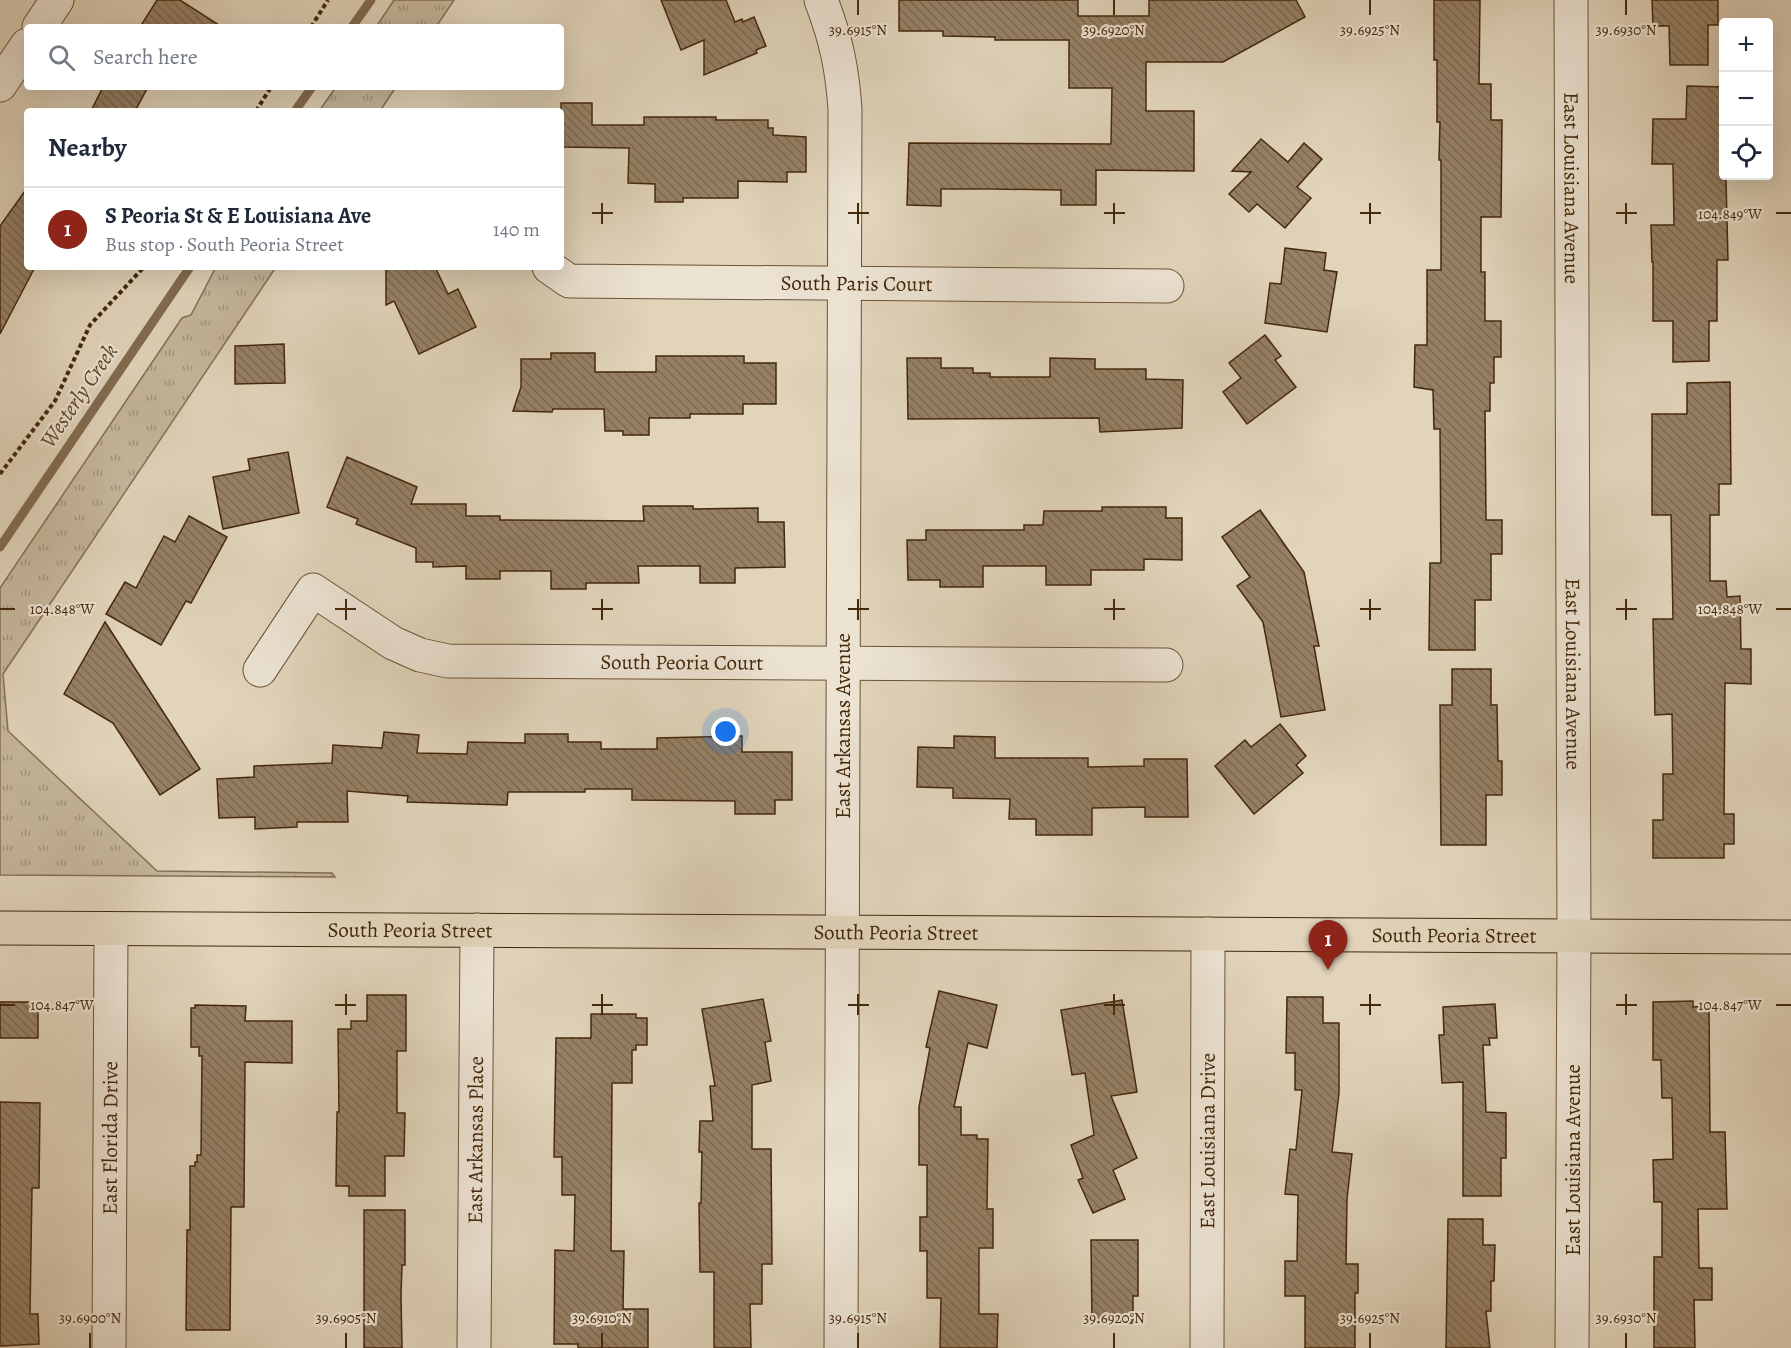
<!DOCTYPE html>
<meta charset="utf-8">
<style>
:root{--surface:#fff;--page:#f2f2f3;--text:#1f2937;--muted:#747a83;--line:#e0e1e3;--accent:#8f2418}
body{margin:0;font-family:Alegreya,serif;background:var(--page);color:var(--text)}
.controls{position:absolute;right:18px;top:18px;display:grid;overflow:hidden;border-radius:6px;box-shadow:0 6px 24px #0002}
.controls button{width:54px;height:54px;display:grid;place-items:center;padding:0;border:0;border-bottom:2px solid var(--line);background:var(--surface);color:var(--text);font:30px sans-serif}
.you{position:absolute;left:726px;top:732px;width:21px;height:21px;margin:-15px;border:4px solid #fff;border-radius:50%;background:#1a73e8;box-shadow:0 0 0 9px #1a73e833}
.badge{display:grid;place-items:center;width:39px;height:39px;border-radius:50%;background:var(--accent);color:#fff;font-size:20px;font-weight:700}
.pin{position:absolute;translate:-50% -50px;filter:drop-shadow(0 2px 3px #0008)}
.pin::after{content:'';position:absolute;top:32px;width:21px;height:18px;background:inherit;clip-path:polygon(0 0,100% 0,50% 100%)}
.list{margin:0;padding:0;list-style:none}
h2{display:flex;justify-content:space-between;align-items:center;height:78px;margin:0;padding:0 24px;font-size:26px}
h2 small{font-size:20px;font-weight:400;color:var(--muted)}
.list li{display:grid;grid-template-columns:39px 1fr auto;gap:18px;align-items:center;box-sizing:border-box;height:84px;padding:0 24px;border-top:2px solid var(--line)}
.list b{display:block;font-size:22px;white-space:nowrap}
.list p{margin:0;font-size:20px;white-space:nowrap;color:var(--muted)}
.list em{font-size:20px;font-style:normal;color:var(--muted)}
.icon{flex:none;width:33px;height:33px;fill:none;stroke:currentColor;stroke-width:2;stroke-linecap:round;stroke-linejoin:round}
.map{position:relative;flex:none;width:1791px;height:1348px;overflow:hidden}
.search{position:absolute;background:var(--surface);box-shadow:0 6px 24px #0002;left:24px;top:24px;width:540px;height:66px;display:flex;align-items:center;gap:15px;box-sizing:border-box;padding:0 21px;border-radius:6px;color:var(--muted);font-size:22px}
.panel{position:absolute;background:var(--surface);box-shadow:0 6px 24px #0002;left:24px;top:108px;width:540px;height:162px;border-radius:6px}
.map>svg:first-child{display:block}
.grass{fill:url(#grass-tufts);stroke:#857054;stroke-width:1.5}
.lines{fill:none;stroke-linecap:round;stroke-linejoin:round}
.stream{stroke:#826c50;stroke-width:9}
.building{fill:url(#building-back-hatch);stroke:#44280a;stroke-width:1.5}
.minor-casing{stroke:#6b5336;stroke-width:35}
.major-casing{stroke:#44280a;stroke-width:35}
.path{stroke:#44280a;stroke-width:4;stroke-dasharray:4.5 3;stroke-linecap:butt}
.minor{stroke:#ece3d3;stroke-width:33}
.major{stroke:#e1d4bb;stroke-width:33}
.ticks{fill:none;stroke:#44280a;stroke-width:2}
.labels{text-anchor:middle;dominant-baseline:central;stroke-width:4.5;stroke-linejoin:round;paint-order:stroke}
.street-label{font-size:21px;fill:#44280a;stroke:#ece3d3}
.water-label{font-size:22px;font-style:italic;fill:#5e4427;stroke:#ece3d3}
.ticks-label{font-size:15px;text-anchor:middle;fill:#44280a;stroke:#ece3d3;stroke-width:4.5;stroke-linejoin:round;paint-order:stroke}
</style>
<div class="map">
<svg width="1791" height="1348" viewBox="0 0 1791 1348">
<defs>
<pattern id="grass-tufts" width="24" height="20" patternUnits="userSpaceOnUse" patternTransform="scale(1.5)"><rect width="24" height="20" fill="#c6b79d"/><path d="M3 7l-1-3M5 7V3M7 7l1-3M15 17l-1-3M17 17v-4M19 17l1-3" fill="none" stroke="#a2957e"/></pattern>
<pattern id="building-back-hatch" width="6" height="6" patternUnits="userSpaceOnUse" patternTransform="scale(1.5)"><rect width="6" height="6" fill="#968166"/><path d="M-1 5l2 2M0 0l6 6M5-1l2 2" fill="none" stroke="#7c6a52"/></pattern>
</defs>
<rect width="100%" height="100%" fill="#e1d4bb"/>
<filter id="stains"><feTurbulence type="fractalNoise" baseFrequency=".00333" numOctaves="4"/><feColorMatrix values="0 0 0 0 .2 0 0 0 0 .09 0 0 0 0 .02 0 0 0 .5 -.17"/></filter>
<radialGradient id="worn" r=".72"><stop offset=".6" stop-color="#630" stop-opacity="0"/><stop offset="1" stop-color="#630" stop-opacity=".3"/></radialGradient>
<g class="grass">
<polygon points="394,0 454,0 436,27 376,27"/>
<polygon points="336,87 396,87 380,111 319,111"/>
<polygon points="216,267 276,267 3,674 8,731 157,871 332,873 335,877 0,875 0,588 182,318 191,315"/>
</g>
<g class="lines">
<g class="stream">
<polyline points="352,27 371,0"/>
<polyline points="295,111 312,87"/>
<polyline points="0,547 190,267"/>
</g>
</g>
<g class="building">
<polygon points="157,0 180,0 222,27 140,27"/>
<polygon points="661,0 726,0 735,22 742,19 743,22 754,17 766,46 756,50 757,53 704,75 704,40 681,50"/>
<polygon points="899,0 1078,0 1078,16 1149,16 1149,0 1296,0 1305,17 1223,62 1146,62 1146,111 1194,111 1194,171 1096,170 1096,205 1061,205 1061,190 991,189 941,189 941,206 907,205 909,143 1111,144 1112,88 1069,88 1069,40 995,40 995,37 943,36 943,31 899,31"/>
<polygon points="1434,0 1480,0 1479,84 1491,84 1491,120 1502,120 1501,217 1481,217 1481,272 1485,272 1485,321 1501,321 1501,357 1494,357 1494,383 1490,383 1490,411 1485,411 1486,520 1502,520 1502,554 1491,554 1491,600 1475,600 1475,650 1429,650 1430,563 1441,563 1440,429 1434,429 1433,390 1414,387 1415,345 1427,345 1427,270 1441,270 1441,160 1439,160 1440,122 1437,122 1437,60 1434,60"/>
<polygon points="1652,0 1718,0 1718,25 1708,25 1708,65 1670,65 1669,26 1653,26"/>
<polygon points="1687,86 1724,87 1724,180 1726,180 1728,260 1717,260 1717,321 1709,321 1709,361 1673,362 1673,321 1653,321 1653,262 1652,262 1651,225 1674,225 1673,164 1652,164 1653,119 1686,119"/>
<polygon points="103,87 148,87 135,111 91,111"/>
<polygon points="561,103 592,103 592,125 644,125 644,117 716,117 716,120 768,120 768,128 773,128 773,135 806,137 806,172 787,172 787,182 738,181 738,198 683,198 683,202 655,202 655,184 628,183 629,148 561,147"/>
<polygon points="1261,139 1288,162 1304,143 1322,159 1297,187 1311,198 1285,228 1257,204 1249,212 1229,194 1251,172 1232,171"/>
<polygon points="27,188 27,267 35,267 0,334 0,226"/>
<polygon points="1285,248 1326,253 1324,270 1337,272 1327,332 1265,323 1270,283 1281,284"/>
<polygon points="386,267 435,267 448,294 458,289 476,327 419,354 394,301 386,305"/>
<polygon points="1265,335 1281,356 1275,360 1296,387 1247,424 1223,392 1241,378 1229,363"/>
<polygon points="284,344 285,383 235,384 235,346"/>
<polygon points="551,353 595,353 595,372 656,372 656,356 744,356 744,363 776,363 776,404 743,404 743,414 690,414 690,418 649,418 649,435 623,435 623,431 605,431 604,409 553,409 552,412 513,411 521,387 521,359 551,359"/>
<polygon points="907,358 941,358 941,368 973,368 973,373 990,373 990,377 1050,377 1050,358 1095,359 1095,369 1146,369 1146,379 1183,380 1182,428 1100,432 1099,418 908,419"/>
<polygon points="1730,382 1731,484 1719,484 1719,515 1710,515 1710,581 1726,581 1727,597 1740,596 1741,649 1751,649 1751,684 1725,683 1724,814 1734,814 1734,844 1724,844 1724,858 1653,858 1653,820 1663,820 1663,774 1673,774 1672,714 1655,715 1653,619 1673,619 1671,515 1652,515 1652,414 1687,414 1687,383"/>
<polygon points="288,452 299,513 223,529 213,477 250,470 248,459"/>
<polygon points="347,457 417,487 411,504 466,504 466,516 500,516 500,520 644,521 643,506 693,506 693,509 758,508 758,522 784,522 785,567 735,568 735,583 700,583 700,566 638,566 639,583 586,583 586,589 551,589 551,571 500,571 500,579 466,579 466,566 433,567 433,562 416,562 416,548 356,524 358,519 327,507"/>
<polygon points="1102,507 1166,507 1166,518 1182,518 1182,560 1144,559 1144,570 1091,570 1091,585 1046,585 1046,566 983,566 983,587 940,587 940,580 908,580 907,540 926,540 926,530 1024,530 1024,525 1043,525 1044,511 1102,511"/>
<polygon points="1260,510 1304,572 1319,646 1314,646 1325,710 1281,717 1263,622 1237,586 1250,577 1222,537"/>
<polygon points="189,516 227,537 191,603 186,601 161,645 106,614 125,582 136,588 164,536 175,542"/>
<polygon points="105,622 200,769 160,795 113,723 64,694"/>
<polygon points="1452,669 1491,669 1491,705 1497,705 1498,761 1502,761 1502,795 1486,795 1486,845 1441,845 1440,705 1452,705"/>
<polygon points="1280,724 1306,756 1296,765 1303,773 1254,814 1215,766 1245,740 1251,747"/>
<polygon points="384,732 419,735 417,753 467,754 468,742 525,743 525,734 568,734 568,742 601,742 601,749 657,749 657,738 742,736 742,752 792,752 792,800 775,800 775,814 735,814 735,801 632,800 632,789 585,789 585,792 508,792 507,805 407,802 408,796 347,791 348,822 297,822 297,827 255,829 255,817 219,818 217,779 254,777 254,766 332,763 333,745 382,748"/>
<polygon points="954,736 995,737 995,758 1088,758 1088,767 1144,766 1144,759 1187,759 1188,817 1145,817 1145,807 1092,808 1092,835 1036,835 1036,819 1009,819 1010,799 953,798 953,788 917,787 918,747 954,748"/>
<polygon points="939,991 997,1005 987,1048 968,1043 954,1107 961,1107 961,1135 977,1135 977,1139 988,1139 987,1209 993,1209 993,1248 979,1248 979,1314 998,1314 997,1348 940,1348 941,1298 927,1298 927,1251 920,1251 920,1217 927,1217 927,1165 919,1165 919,1107 930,1048 926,1047"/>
<polygon points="367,995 406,995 406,1051 397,1051 397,1113 405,1113 404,1156 385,1156 385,1196 349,1196 349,1186 336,1186 337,1112 339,1112 338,1029 351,1029 351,1021 367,1021"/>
<polygon points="1287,997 1323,997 1323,1023 1339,1023 1339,1093 1332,1152 1352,1154 1347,1199 1346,1264 1358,1264 1358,1293 1355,1293 1355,1348 1305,1348 1305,1296 1285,1296 1285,1261 1297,1261 1298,1195 1285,1194 1290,1149 1296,1150 1302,1090 1295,1090 1295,1053 1286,1053"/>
<polygon points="763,999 771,1041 765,1042 771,1081 752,1085 752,1149 771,1149 772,1264 762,1264 762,1304 750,1304 751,1348 714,1348 714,1272 700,1272 699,1203 701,1203 702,1152 699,1152 700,1121 713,1121 710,1086 715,1086 702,1009"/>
<polygon points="1122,1000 1137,1092 1111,1096 1137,1158 1113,1170 1125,1199 1093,1213 1078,1180 1083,1178 1071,1145 1094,1135 1085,1073 1072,1075 1061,1010"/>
<polygon points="1693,1001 1693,1007 1709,1006 1710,1132 1725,1132 1727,1209 1698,1209 1699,1268 1712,1268 1712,1300 1694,1300 1695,1348 1654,1348 1654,1257 1662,1257 1662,1202 1654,1202 1653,1160 1673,1159 1672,1098 1662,1098 1661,1060 1653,1060 1653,1002"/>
<rect x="0" y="1002" width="38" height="36"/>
<polygon points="1495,1004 1497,1038 1489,1038 1490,1045 1483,1045 1486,1112 1506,1113 1506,1158 1501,1158 1501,1196 1463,1196 1463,1082 1442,1083 1439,1035 1444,1035 1443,1007"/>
<polygon points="195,1005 246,1006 245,1021 292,1021 292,1063 245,1062 244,1207 231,1207 230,1330 186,1330 187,1230 190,1230 190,1166 195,1166 195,1162 197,1162 197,1155 201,1155 202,1056 199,1056 199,1047 191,1047 191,1008 195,1008"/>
<polygon points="591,1014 636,1014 636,1018 647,1018 647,1045 636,1045 636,1050 632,1050 632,1083 612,1083 611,1251 624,1251 623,1309 648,1309 648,1348 578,1348 578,1344 554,1344 555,1250 574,1251 575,1195 562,1195 562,1157 554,1157 556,1038 591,1038"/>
<polygon points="0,1102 40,1103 39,1188 32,1188 30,1314 38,1314 39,1344 0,1346"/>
<polygon points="364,1210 405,1210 405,1265 402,1265 401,1295 402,1348 364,1348"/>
<polygon points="1448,1219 1483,1219 1483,1245 1495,1245 1494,1281 1491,1281 1491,1311 1486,1311 1490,1348 1446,1348"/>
<polygon points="1091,1240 1138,1240 1138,1296 1133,1296 1133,1323 1092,1323"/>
</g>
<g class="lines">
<g class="minor-casing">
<g id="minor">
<path d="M821,0c15,39 21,67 24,109l-4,1239"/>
<path id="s1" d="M1571,0l3,936 -2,412"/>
<polyline points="39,27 57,0"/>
<polyline points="0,85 27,45"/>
<path id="s2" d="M549,267l20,14 598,5"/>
<path id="s3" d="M260,670l53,-80 80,53 27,12 28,6 718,4"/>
<path id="s4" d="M109,1348l2,-419"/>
<path id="s5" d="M474,1348l3,-418"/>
<path id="s6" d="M1207,1348l1,-414"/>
</g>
</g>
<g class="major-casing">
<g id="major">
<path id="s7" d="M0,928l1791,9"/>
</g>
</g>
<g class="path">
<polyline points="311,27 328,0"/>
<polyline points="256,111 271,87"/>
<polyline points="0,474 55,401 90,325 144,267"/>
</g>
<use href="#minor" class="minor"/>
<use href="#major" class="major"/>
</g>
<path class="ticks" d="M858,0v15M1114,0v15M1370,0v15M1626,0v15M602,203v21M858,203v21M1114,203v21M1370,203v21M1626,203v21M592,213h21M848,213h21M1104,213h21M1360,213h21M1616,213h21M1776,213h15M346,599v21M602,599v21M858,599v21M1114,599v21M1370,599v21M1626,599v21M0,609h15M335,609h21M592,609h21M848,609h21M1104,609h21M1360,609h21M1616,609h21M1776,609h15M346,994v21M602,994v21M858,994v21M1114,994v21M1370,994v21M1626,994v21M0,1005h15M335,1005h21M592,1005h21M848,1005h21M1104,1005h21M1360,1005h21M1616,1005h21M1776,1005h15M90,1333v15M346,1333v15M602,1333v15M858,1333v15M1114,1333v15M1370,1333v15M1626,1333v15"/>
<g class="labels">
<g class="street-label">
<text stroke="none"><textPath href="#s1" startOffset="188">East Louisiana Avenue</textPath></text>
<text stroke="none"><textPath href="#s2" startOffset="312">South Paris Court</textPath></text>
<text stroke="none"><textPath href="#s3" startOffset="484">South Peoria Court</textPath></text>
<text stroke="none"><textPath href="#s1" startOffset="674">East Louisiana Avenue</textPath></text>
<text transform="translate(843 726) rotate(-90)">East Arkansas Avenue</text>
<text stroke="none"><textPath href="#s7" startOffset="410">South Peoria Street</textPath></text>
<text stroke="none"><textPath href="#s7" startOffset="896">South Peoria Street</textPath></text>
<text stroke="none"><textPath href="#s7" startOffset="1454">South Peoria Street</textPath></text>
<text stroke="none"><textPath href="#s4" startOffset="210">East Florida Drive</textPath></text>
<text stroke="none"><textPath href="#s5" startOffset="208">East Arkansas Place</textPath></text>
<text stroke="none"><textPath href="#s6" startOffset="207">East Louisiana Drive</textPath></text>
<text transform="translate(1573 1160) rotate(-90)">East Louisiana Avenue</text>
</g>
<g class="water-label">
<text transform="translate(79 396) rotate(-56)">Westerly Creek</text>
</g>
</g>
<g class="ticks-label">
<text x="858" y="35">39.6915°N</text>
<text x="1114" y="35">39.6920°N</text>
<text x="1370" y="35">39.6925°N</text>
<text x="1626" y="35">39.6930°N</text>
<text x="1730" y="219">104.849°W</text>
<text x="1730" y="614">104.848°W</text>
<text x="62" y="614">104.848°W</text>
<text x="62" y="1010">104.847°W</text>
<text x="1730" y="1010">104.847°W</text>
<text x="90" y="1323">39.6900°N</text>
<text x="346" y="1323">39.6905°N</text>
<text x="602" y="1323">39.6910°N</text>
<text x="858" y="1323">39.6915°N</text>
<text x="1114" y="1323">39.6920°N</text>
<text x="1370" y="1323">39.6925°N</text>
<text x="1626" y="1323">39.6930°N</text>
</g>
<rect width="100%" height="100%" filter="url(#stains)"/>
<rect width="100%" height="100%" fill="url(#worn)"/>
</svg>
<div class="controls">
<button>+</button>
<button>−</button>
<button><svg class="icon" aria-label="locate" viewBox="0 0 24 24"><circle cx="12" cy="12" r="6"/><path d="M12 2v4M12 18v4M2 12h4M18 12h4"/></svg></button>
</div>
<div class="you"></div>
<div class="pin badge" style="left:1328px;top:970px">1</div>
<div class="search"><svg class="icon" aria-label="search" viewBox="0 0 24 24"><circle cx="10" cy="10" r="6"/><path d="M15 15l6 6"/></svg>Search here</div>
<section class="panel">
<h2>Nearby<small></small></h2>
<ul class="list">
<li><span class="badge">1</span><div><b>S Peoria St &amp; E Louisiana Ave</b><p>Bus stop · South Peoria Street</p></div><em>140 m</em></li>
</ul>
</section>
</div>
